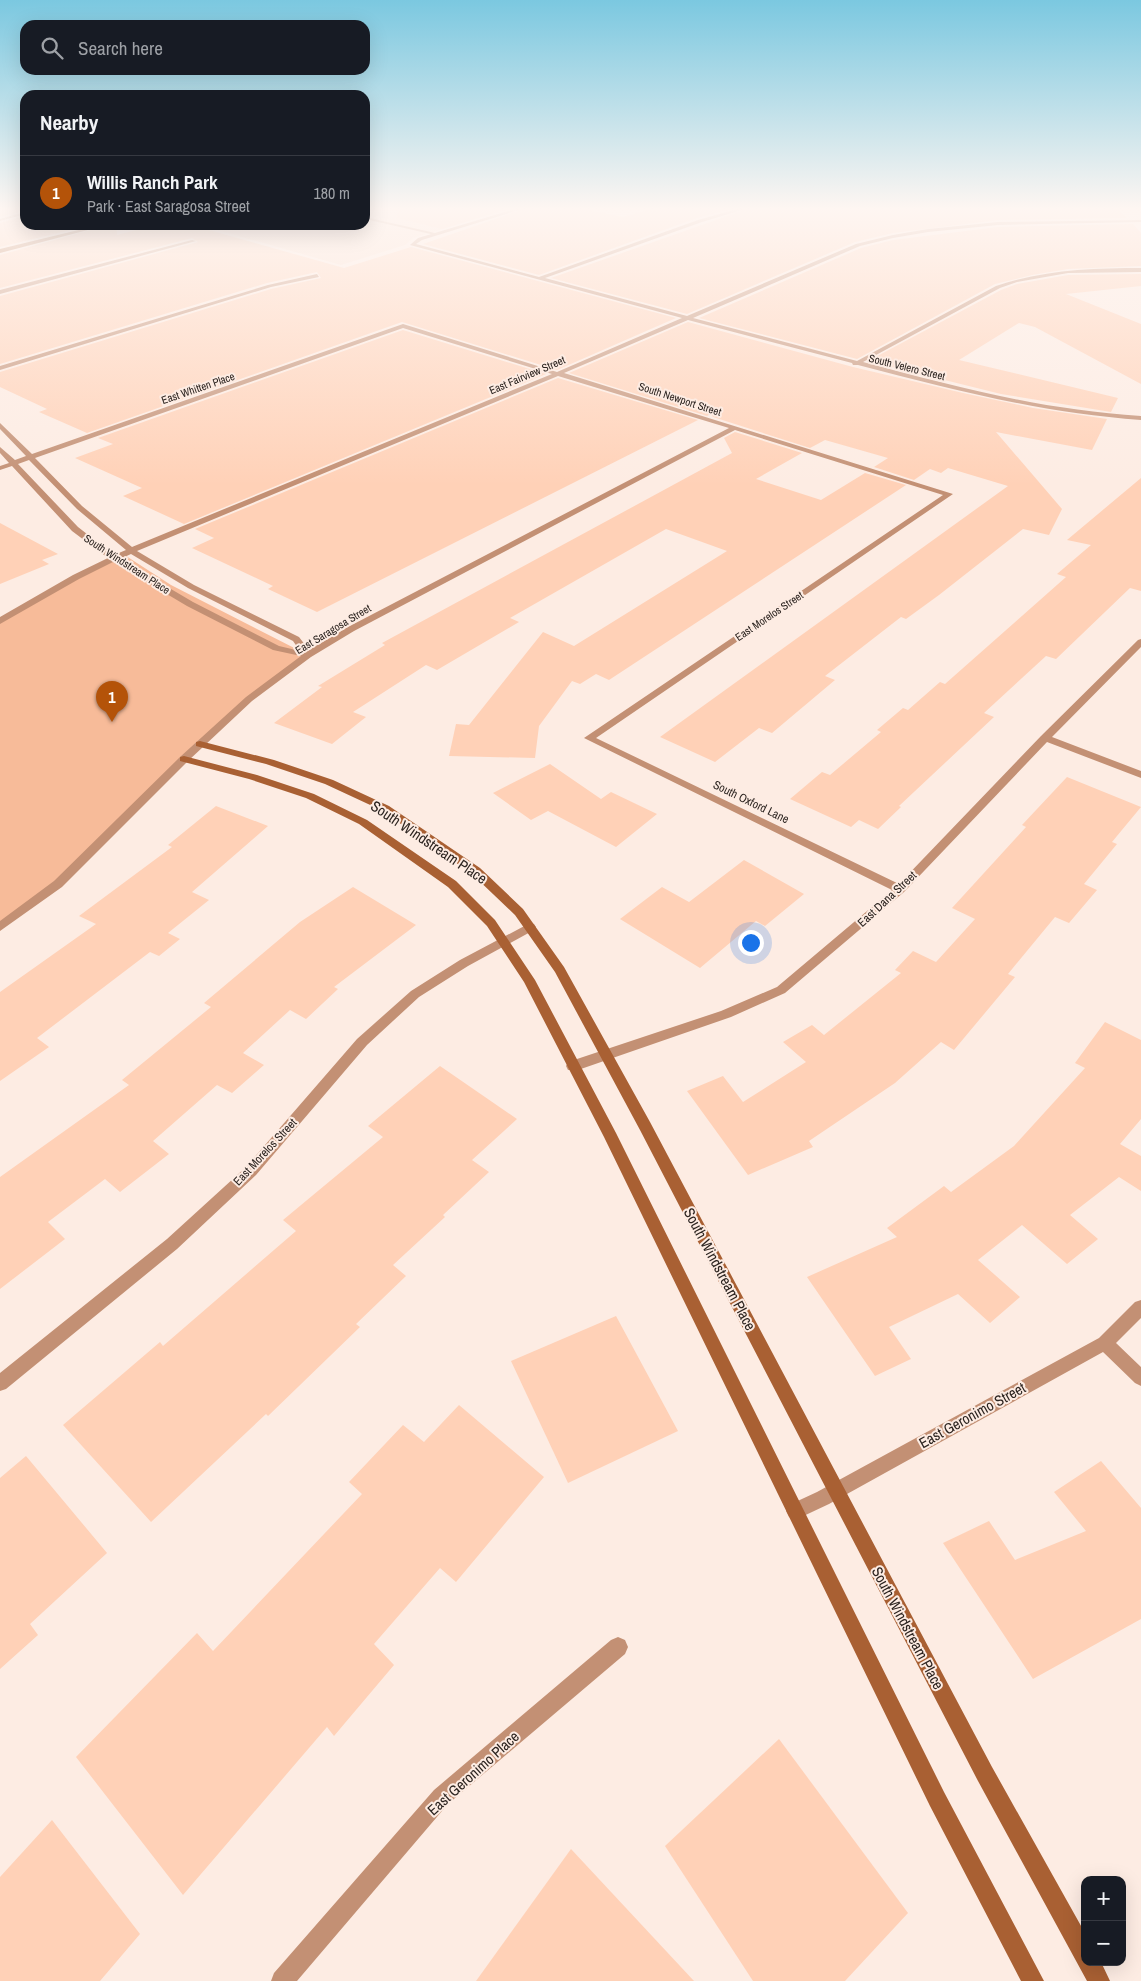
<!DOCTYPE html>
<meta charset="utf-8">
<style>
:root{--surface:#171b24;--page:#20242c;--text:#f1f3f6;--muted:#9ea1a6;--line:#363941;--accent:#b45309}
body{margin:0;font-family:"Archivo Narrow",sans-serif;background:var(--page);color:var(--text)}
.controls{position:absolute;right:15px;bottom:15px;display:grid;overflow:hidden;border-radius:10px;box-shadow:0 5px 20px #0002}
.controls button{width:45px;height:45px;display:grid;place-items:center;padding:0;border:0;border-bottom:1px solid var(--line);background:var(--surface);color:var(--text);font:25px sans-serif}
.you{position:absolute;left:750px;top:942px;width:18px;height:18px;margin:-12px;border:4px solid #fff;border-radius:50%;background:#1a73e8;box-shadow:0 0 0 8px #1a73e833}
.badge{display:grid;place-items:center;width:32px;height:32px;border-radius:50%;background:var(--accent);color:#fff;font-size:16px;font-weight:700}
.pin{position:absolute;translate:-50% -41px;filter:drop-shadow(0 1px 2px #0008)}
.pin::after{content:'';position:absolute;top:26px;width:18px;height:15px;background:inherit;clip-path:polygon(0 0,100% 0,50% 100%)}
.list{margin:0;padding:0;list-style:none}
h2{display:flex;justify-content:space-between;align-items:center;height:65px;margin:0;padding:0 20px;font-size:21px}
h2 small{font-size:16px;font-weight:400;color:var(--muted)}
.list li{display:grid;grid-template-columns:32px 1fr auto;gap:15px;align-items:center;box-sizing:border-box;height:75px;padding:0 20px;border-top:1px solid var(--line)}
.list b{display:block;font-size:19px;white-space:nowrap}
.list p{margin:0;font-size:16px;white-space:nowrap;color:var(--muted)}
.list em{font-size:16px;font-style:normal;color:var(--muted)}
.icon{flex:none;width:28px;height:28px;fill:none;stroke:currentColor;stroke-width:2;stroke-linecap:round;stroke-linejoin:round}
.map{position:relative;flex:none;width:1141px;height:1981px;overflow:hidden}
.search{position:absolute;background:var(--surface);box-shadow:0 5px 20px #0002;left:20px;top:20px;width:350px;height:55px;display:flex;align-items:center;gap:12px;box-sizing:border-box;padding:0 18px;border-radius:15px;color:var(--muted);font-size:19px}
.panel{position:absolute;background:var(--surface);box-shadow:0 5px 20px #0002;left:20px;top:90px;width:350px;height:140px;border-radius:15px}
.map>svg:first-child{display:block}
.built{fill:#fadfcf}
.green{fill:#f7bb99}
.building{fill:#ffd1b7}
.lines{fill:none;stroke-linecap:round;stroke-linejoin:round}
.lane{fill:#c39074;fill-rule:evenodd}
.street{fill:#c39074;fill-rule:evenodd}
.secondary{fill:#a96033;fill-rule:evenodd}
.labels{text-anchor:middle;dominant-baseline:central;stroke-width:4;stroke-linejoin:round;paint-order:stroke}
.far-street-label{font-size:11px;fill:#2c2420;stroke:#fdece3}
.street-label{font-size:12px;fill:#2c2420;stroke:#fdece3}
.near-street-label{font-size:15px;fill:#2c2420;stroke:#fdece3}
</style>
<div class="map">
<svg width="1141" height="1981" viewBox="0 0 1141 1981">
<rect width="100%" height="100%" fill="#fdece3"/>
<polygon class="built" points="365,208 511,208 413,238 405,245 341,265 200,225 365,225"/>
<polygon class="green" points="123,554 171,585 308,655 249,699 58,884 0,927 0,621"/>
<g class="building">
<polygon points="0,208 25,208 25,210 0,217"/>
<polygon points="398,208 511,208 442,229 397,218"/>
<polygon points="527,208 580,208 623,217 647,210 655,211 666,208 734,208 697,218 539,275 423,244"/>
<polygon points="750,208 1117,208 1127,218 998,220 893,233 855,242 687,314 551,278"/>
<polygon points="25,216 25,225 91,225 0,247 0,223"/>
<polygon points="1133,224 1141,233 1141,266 1068,269 1032,275 995,284 857,359 699,318 861,248 893,240 998,227"/>
<polygon points="109,225 116,225 117,235 155,225 191,225 344,268 411,247 676,318 557,370 402,322 87,433 39,412 47,409 0,387 0,372 271,289 321,278 317,272 267,283 0,364 0,296 198,242 192,238 0,288 0,255"/>
<polygon points="1141,274 1141,286 1066,294 1141,324 1141,384 1035,327 1019,323 959,360 1118,398 1111,412 1001,394 868,361 1001,290 1017,284 1068,275"/>
<polygon points="688,322 853,367 963,393 1033,408 1107,419 1092,450 996,432 1062,509 1049,535 1023,529 939,595 906,619 901,617 825,676 835,680 772,733 759,728 715,762 660,737 1008,486 948,468 941,473 930,469 914,480 874,467 888,458 825,440 810,448 713,417 711,414 707,416 569,373"/>
<polygon points="403,330 546,374 184,524 123,496 142,488 75,458 113,444 98,438"/>
<polygon points="558,378 698,420 317,612 268,589 273,586 192,548 214,538 195,529"/>
<polygon points="735,432 802,453 756,479 821,500 865,473 906,485 609,680 596,674 580,684 572,681 539,726 535,758 449,756 456,724 469,725 543,632 574,646 727,551 666,529 510,618 519,622 437,670 426,665 353,712 366,717 332,744 274,723 322,687 318,686 385,645 382,643 732,453 724,438"/>
<polygon points="1141,478 1141,591 1130,588 1056,659 1046,656 984,713 994,717 899,806 901,807 878,829 859,820 851,827 790,799 822,772 830,775 881,732 877,730 903,708 908,710 940,682 945,684 1066,577 1057,574 1091,545 1067,540"/>
<polygon points="0,523 58,554 42,560 49,564 0,584"/>
<polygon points="550,764 601,799 611,792 657,814 616,847 548,811 531,820 493,793"/>
<polygon points="1067,777 1141,807 1112,842 1117,844 1084,884 1097,890 1069,923 1055,917 1008,974 1015,977 954,1050 941,1042 895,1083 809,1141 813,1147 748,1175 687,1091 723,1076 743,1102 806,1062 783,1042 812,1025 824,1035 901,973 895,970 913,951 936,962 975,919 952,908 1026,827 1022,825"/>
<polygon points="216,806 268,826 192,892 209,900 168,933 180,939 159,956 150,952 37,1038 49,1047 0,1081 0,992 96,924 79,916 172,847 168,845"/>
<polygon points="744,860 804,894 765,926 756,921 700,968 620,919 662,887 689,902"/>
<polygon points="353,887 416,925 334,987 338,989 306,1019 290,1010 243,1053 264,1065 232,1093 217,1085 153,1141 169,1154 120,1192 105,1179 48,1222 65,1239 0,1289 0,1177 129,1085 122,1080 211,1007 204,1003 300,922"/>
<polygon points="1105,1022 1141,1040 1141,1119 1120,1144 1141,1156 1141,1191 1119,1177 1070,1215 1098,1239 1067,1264 1022,1225 978,1260 1020,1297 990,1323 958,1294 889,1327 911,1359 875,1376 807,1277 897,1237 887,1228 944,1186 951,1192 1014,1146 1085,1068 1075,1063"/>
<polygon points="440,1066 517,1119 472,1160 489,1172 443,1215 445,1217 393,1265 406,1276 356,1324 360,1327 268,1416 266,1414 151,1522 63,1425 160,1342 163,1346 296,1231 283,1220 383,1137 368,1126"/>
<polygon points="616,1316 678,1431 568,1483 511,1361"/>
<polygon points="459,1405 544,1477 456,1582 440,1568 374,1644 394,1665 334,1736 327,1727 183,1895 76,1757 197,1633 213,1651 362,1494 349,1482 403,1425 424,1442"/>
<polygon points="26,1456 107,1553 30,1624 38,1635 0,1669 0,1478"/>
<polygon points="1101,1461 1141,1508 1141,1619 1033,1679 943,1543 989,1521 1015,1560 1086,1531 1054,1492"/>
<polygon points="779,1739 908,1913 845,1981 753,1981 665,1846"/>
<polygon points="52,1820 140,1934 100,1981 0,1981 0,1877"/>
<polygon points="571,1849 694,1981 476,1981"/>
</g>
<g class="lines">
<polygon class="lane" points="365,217 435,233 437,234 435,235 365,219"/>
<g class="street">
<path d="M518,208h7l-103,32 -6,4 123,33 159,-57 43,-12h7l-46,14 -157,56 142,38 169,-72 37,-9 35,-6 70,-7 143,-2v2l-143,3 -70,7 -35,6 -33,8 -167,72 164,43 139,-75c48,-16 95,-18 145,-18v4l-73,1 -51,9 -17,6 -137,74c94,25 180,48 278,54v4c-98,-7 -188,-30 -283,-55h-5l-1,-2 -164,-43 -124,53 389,121 -357,244 303,146 142,-148 97,-96 3,-1v8l-89,90 89,34v7l-94,-36 -143,150 -119,101 -54,24 -153,53h-10l-2,-4 2,-4 153,-51 56,-24 115,-97 -308,-152 359,-243 -208,-65 -381,201 -43,26 -59,44 -64,60 -126,126 -62,44v-10l54,-40 126,-124 66,-60 55,-41 -28,-6 -86,-44 -74,-44 -34,17 -79,45v-7l73,-42 35,-17 -36,-27 -60,-65 -12,4v-4l9,-3 -9,-10v-6l15,13 11,-4 -26,-27v-6l32,31 371,-130 154,48 125,-54 -272,-73 8,-7zM403,328l149,46 -420,173 -50,-41 -47,-48zM558,376l171,52 -381,199 -39,23 -10,-13 -105,-52 -57,-34zM29,460l48,49 49,41 -12,5 -36,-28 -60,-63zM131,554l57,34 105,53 7,10 -21,-5 -86,-44 -73,-43z"/>
<polygon points="25,212 25,214 0,221 0,219"/>
<polygon points="192,240 196,241 0,294 0,290"/>
<polygon points="317,274 319,277 271,287 0,370 0,366 268,285"/>
<polygon points="530,923 534,924 536,927 534,930 468,966 419,997 367,1045 256,1175 177,1249 6,1389 0,1391 0,1373 167,1239 246,1167 357,1039 411,991 460,960"/>
<polygon points="1141,1300 1141,1318 1116,1343 1141,1367 1141,1386 1135,1383 1103,1352 829,1504 795,1520 789,1517 786,1511 789,1505 817,1492 1099,1338 1135,1302"/>
<polygon points="618,1637 625,1640 628,1647 625,1654 448,1804 297,1981 271,1981 274,1973 434,1790 611,1640"/>
</g>
<g class="secondary">
<polygon points="99,225 107,225 0,253 0,249"/>
<polygon points="200,741 274,760 333,780 389,806 480,868 523,909 564,967 650,1122 992,1767 1085,1933 1085,1962 1101,1962 1110,1981 1087,1981 978,1781 640,1130 555,972 515,915 472,874 381,810 325,784 266,764 196,746 196,742"/>
<polygon points="184,756 257,775 314,794 367,820 456,881 495,920 535,980 616,1133 944,1792 1044,1981 1021,1981 930,1806 604,1137 524,982 487,926 448,887 359,824 306,798 249,779 180,761 180,757"/>
</g>
</g>
<linearGradient id="sky" x2="0" y2="1"><stop stop-color="#7bc8e0"/><stop offset="0.43" stop-color="#fef6f2"/><stop offset="1" stop-color="#fef6f2" stop-opacity="0"/></linearGradient>
<rect width="1141" height="485" fill="url(#sky)"/>
<g class="labels">
<g class="far-street-label">
<text transform="translate(907 367) rotate(14)">South Velero Street</text>
<text transform="translate(527 375) rotate(-23)">East Fairview Street</text>
<text transform="translate(198 388) rotate(-19)">East Whitten Place</text>
<text transform="translate(680 399) rotate(18)">South Newport Street</text>
<text transform="translate(127 564) rotate(33)">South Windstream Place</text>
<text transform="translate(769 616) rotate(-34)">East Morelos Street</text>
<text transform="translate(333 629) rotate(-31)">East Saragosa Street</text>
</g>
<g class="street-label">
<text transform="translate(751 802) rotate(26)">South Oxford Lane</text>
<text transform="translate(887 899) rotate(-43)">East Dana Street</text>
<text transform="translate(265 1152) rotate(-47)">East Morelos Street</text>
</g>
<g class="near-street-label">
<text transform="translate(429 842) rotate(34)">South Windstream Place</text>
<text transform="translate(720 1269) rotate(62)">South Windstream Place</text>
<text transform="translate(972 1415) rotate(-29)">East Geronimo Street</text>
<text transform="translate(908 1628) rotate(62)">South Windstream Place</text>
<text transform="translate(473 1773) rotate(-42)">East Geronimo Place</text>
</g>
</g>
</svg>
<div class="controls">
<button>+</button>
<button>−</button>
</div>
<div class="you"></div>
<div class="pin badge" style="left:112px;top:722px">1</div>
<div class="search"><svg class="icon" aria-label="search" viewBox="0 0 24 24"><circle cx="10" cy="10" r="6"/><path d="M15 15l6 6"/></svg>Search here</div>
<section class="panel">
<h2>Nearby<small></small></h2>
<ul class="list">
<li><span class="badge">1</span><div><b>Willis Ranch Park</b><p>Park · East Saragosa Street</p></div><em>180 m</em></li>
</ul>
</section>
</div>
